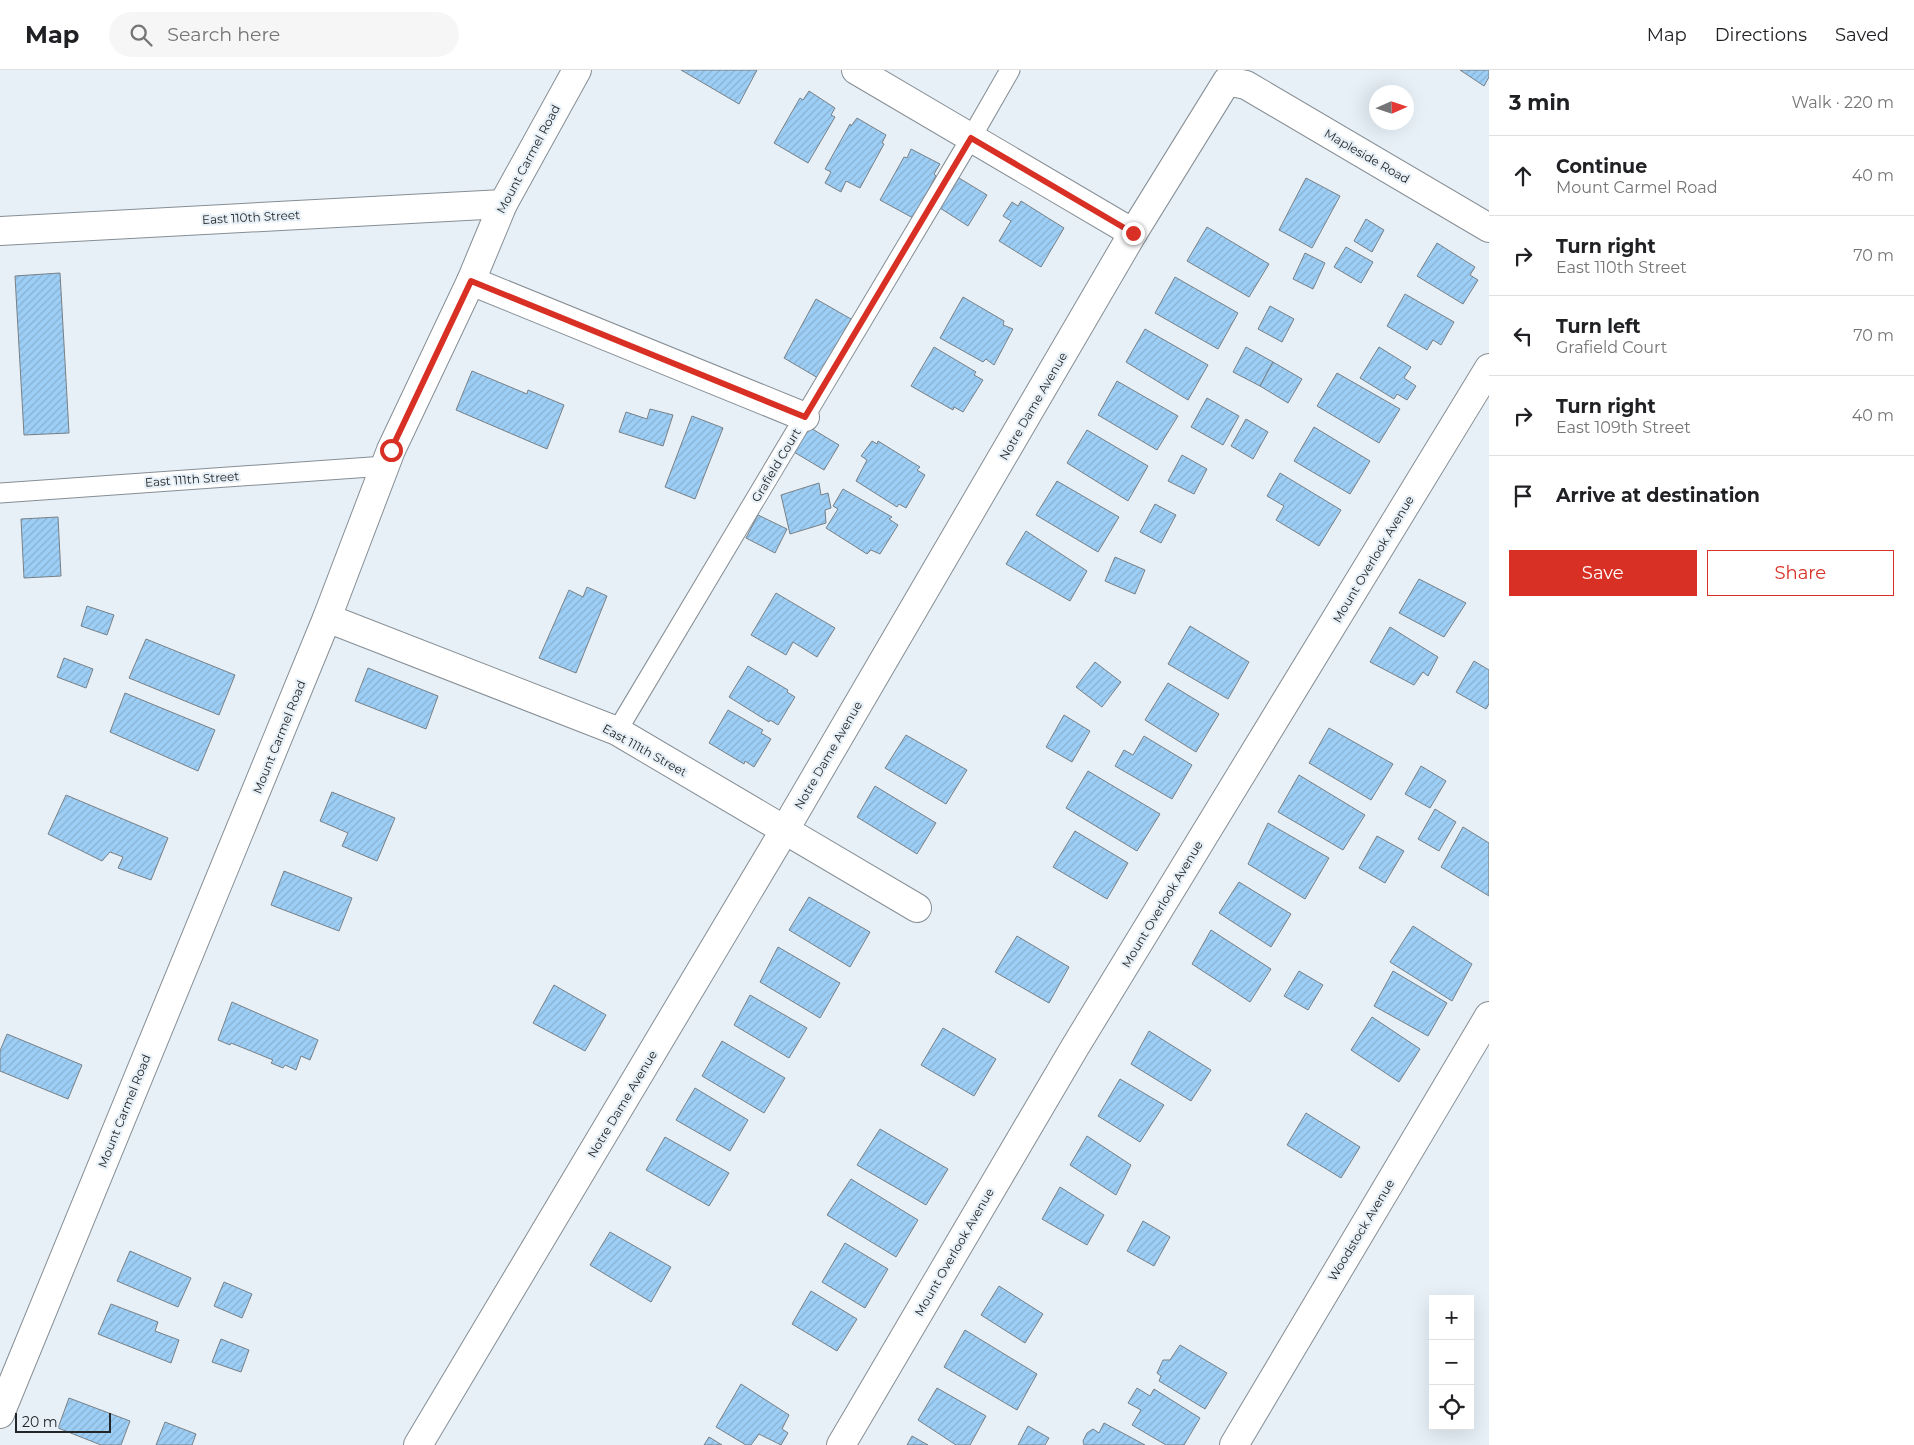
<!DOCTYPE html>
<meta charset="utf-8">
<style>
:root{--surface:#fff;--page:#f6f6f6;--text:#202124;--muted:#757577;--line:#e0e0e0;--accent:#d93025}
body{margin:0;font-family:Montserrat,sans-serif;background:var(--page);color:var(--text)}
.controls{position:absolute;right:15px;bottom:15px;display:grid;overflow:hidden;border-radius:0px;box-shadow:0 5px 20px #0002}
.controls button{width:45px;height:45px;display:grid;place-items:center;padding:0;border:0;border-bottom:1px solid var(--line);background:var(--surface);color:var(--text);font:25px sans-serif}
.compass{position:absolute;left:1369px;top:15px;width:45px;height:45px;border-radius:50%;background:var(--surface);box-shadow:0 5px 20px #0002;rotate:87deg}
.scale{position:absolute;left:15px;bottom:12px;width:96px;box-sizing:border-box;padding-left:5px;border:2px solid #222628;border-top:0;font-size:14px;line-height:18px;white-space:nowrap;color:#222628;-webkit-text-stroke:4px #e7f0f7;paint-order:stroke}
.stop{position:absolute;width:15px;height:15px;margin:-11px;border:4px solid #d93025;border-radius:50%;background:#fff}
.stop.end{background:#d93025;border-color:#fff;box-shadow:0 1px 5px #0008}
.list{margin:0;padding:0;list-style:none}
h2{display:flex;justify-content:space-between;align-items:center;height:65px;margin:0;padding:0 20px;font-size:21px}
h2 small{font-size:16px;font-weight:400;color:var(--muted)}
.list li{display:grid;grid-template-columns:32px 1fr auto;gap:15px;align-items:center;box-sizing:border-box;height:80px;padding:0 20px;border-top:1px solid var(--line)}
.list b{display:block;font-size:19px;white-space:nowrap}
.list p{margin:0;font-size:16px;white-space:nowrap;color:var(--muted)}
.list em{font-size:16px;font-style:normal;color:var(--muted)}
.actions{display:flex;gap:10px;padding:15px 20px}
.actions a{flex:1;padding:11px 0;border:1px solid var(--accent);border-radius:0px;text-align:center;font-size:18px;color:var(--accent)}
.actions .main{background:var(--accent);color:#fff}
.icon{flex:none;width:28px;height:28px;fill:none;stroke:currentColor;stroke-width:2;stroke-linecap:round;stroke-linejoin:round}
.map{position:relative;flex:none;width:1489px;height:1375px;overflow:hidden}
header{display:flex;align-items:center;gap:30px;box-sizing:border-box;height:70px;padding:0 25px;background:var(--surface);border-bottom:1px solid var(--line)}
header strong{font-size:24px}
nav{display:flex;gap:28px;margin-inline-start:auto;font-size:18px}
.search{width:350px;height:45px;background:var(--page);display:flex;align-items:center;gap:12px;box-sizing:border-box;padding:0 18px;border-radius:28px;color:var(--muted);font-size:19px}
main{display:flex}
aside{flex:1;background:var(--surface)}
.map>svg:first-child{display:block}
.building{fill:url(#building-hatch);stroke:#788086}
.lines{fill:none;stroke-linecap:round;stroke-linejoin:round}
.lane-casing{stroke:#868e94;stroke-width:21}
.street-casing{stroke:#868e94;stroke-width:30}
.lane{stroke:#fff;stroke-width:19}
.street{stroke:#fff;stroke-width:28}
.route{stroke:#d93025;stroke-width:6}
.labels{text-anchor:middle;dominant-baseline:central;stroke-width:4.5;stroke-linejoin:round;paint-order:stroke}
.street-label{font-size:12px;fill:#222628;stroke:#e7f0f7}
</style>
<header>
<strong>Map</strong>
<div class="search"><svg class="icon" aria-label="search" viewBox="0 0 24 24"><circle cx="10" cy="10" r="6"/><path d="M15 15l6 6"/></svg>Search here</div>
<nav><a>Map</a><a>Directions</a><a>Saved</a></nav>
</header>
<main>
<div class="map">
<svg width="1489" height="1375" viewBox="0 0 1489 1375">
<defs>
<pattern id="building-hatch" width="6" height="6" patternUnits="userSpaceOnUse" patternTransform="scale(1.25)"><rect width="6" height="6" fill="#9dcef5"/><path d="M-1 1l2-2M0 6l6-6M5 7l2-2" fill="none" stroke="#87b1d2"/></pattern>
</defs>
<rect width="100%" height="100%" fill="#e7f0f7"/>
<g class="building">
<polygon points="681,0 757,0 739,34"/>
<polygon points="1460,0 1489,0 1489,7 1484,16"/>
<polygon points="809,21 835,38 831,45 835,47 808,93 774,73 800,28 803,30"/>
<polygon points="857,48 886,65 882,73 884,74 860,118 846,111 841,122 825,113 831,102 825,99 850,54 851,56"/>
<polygon points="911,79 940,94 934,104 936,106 913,148 880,130 904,87 907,88"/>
<polygon points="959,108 987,125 968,156 940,138"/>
<polygon points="1306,108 1340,126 1312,178 1279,160"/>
<polygon points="1021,131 1064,158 1041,197 999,171 1011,151 1003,146 1012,132 1018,136"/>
<polygon points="1366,149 1384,160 1372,182 1354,171"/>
<polygon points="1207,157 1269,194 1249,227 1187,191"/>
<polygon points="1437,173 1475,197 1470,205 1478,210 1463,234 1417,206"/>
<polygon points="1346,177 1373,192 1361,213 1334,197"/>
<polygon points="1305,183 1325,193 1313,219 1293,209"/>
<polygon points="60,203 69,363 24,365 15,206"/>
<polygon points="1175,207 1238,243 1218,279 1155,243"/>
<polygon points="1405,224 1454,252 1441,275 1433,270 1427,280 1387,256"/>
<polygon points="963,227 1004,251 1003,255 1013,259 994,295 986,289 983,292 940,268"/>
<polygon points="816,229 851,249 818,308 784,288"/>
<polygon points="1270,236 1294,249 1282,272 1258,259"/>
<polygon points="1145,259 1208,295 1188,330 1126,292"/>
<polygon points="934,277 976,302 974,305 983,310 963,342 954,337 953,340 911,316"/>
<polygon points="1246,277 1273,292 1260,316 1233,302"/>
<polygon points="1379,277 1411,297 1404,308 1416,316 1407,330 1397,324 1394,329 1360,308"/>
<polygon points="1273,292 1302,309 1288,333 1260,316"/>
<polygon points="472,301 527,324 528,320 564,335 547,379 456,340"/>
<polygon points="1337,303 1400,339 1379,373 1317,336"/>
<polygon points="1117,311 1178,346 1157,380 1098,345"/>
<polygon points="1207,328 1239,346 1223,375 1191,357"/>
<polygon points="650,339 673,345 663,376 619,362 626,342 647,349"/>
<polygon points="692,346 723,358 695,429 665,417"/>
<polygon points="1246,349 1268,362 1253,389 1231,376"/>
<polygon points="809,357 839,375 824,400 794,382"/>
<polygon points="1314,357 1370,391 1350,424 1294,391"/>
<polygon points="1087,360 1148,396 1128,431 1067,393"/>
<polygon points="872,371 877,374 878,371 920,397 917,400 925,405 906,438 899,434 897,437 856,411 867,390 861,386"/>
<polygon points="1182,385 1207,399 1194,424 1168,411"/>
<polygon points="1280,403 1341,440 1319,476 1276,450 1284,436 1267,426"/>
<polygon points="1057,411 1119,447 1098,482 1036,445"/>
<polygon points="819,413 821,425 828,423 831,438 825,440 826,453 790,464 781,425"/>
<polygon points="843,419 892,447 889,449 898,455 880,484 871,480 867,484 826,458 838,439 833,436"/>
<polygon points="1155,434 1176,445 1161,473 1140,462"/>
<polygon points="758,445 787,459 775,483 746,468"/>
<polygon points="58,447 61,506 24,508 21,449"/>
<polygon points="1026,461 1087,501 1070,531 1006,494"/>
<polygon points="1115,487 1145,500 1135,524 1105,511"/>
<polygon points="1419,509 1466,533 1444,567 1399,543"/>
<polygon points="587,517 607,526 576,603 539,588 569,520 583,527"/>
<polygon points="776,523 835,558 817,587 793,572 786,585 751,565"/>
<polygon points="87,536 114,545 107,565 81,556"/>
<polygon points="1190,556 1249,592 1228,629 1168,594"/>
<polygon points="1390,557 1438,587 1428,606 1423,602 1414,615 1370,592"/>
<polygon points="146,569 235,605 219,645 129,608"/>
<polygon points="64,588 93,599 86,618 57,607"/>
<polygon points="1474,591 1489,600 1489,634 1486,639 1456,622"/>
<polygon points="1095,592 1121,612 1102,637 1076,617"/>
<polygon points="748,596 788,620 787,622 795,627 778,655 770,650 769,652 729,627"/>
<polygon points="368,598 438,626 426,659 355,631"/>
<polygon points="1168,613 1219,644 1196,682 1145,650"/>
<polygon points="125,623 215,660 198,701 110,662"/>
<polygon points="728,640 763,660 761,663 771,669 754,697 745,691 744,694 709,673"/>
<polygon points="1064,645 1090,661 1072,692 1046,677"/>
<polygon points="1329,658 1393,694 1371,730 1309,693"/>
<polygon points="906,665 967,700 946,734 885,698"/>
<polygon points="1144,666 1192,695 1172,729 1115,696 1124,680 1133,685"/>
<polygon points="1421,696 1446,711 1430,738 1405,724"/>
<polygon points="1088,701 1160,744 1137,781 1066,738"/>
<polygon points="1299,705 1365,745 1343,780 1278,742"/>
<polygon points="875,716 936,753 917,784 857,747"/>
<polygon points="332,722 395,748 377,791 342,776 348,763 320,751"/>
<polygon points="66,725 168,768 151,810 118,798 123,787 110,782 102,791 48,764"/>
<polygon points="1435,739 1456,752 1439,781 1418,769"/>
<polygon points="1268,753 1329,788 1305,829 1248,794"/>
<polygon points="1463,757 1489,773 1489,826 1441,797"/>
<polygon points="1075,761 1128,793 1107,829 1053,797"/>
<polygon points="1377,766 1404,781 1385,813 1359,798"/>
<polygon points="284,801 352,828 339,861 271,835"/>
<polygon points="1239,812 1291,844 1271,877 1219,843"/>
<polygon points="809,827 870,862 850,897 789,860"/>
<polygon points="1413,856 1472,894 1452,931 1390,892"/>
<polygon points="1211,860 1271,899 1250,932 1192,894"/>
<polygon points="1017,866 1069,897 1049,933 995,902"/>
<polygon points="778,877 840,913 820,948 760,912"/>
<polygon points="1299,901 1323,915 1308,940 1284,926"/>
<polygon points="1393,901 1447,933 1428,966 1374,936"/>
<polygon points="554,915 606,945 585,981 533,953"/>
<polygon points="750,925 807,958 789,988 734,955"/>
<polygon points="232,932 318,970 310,990 301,986 296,1000 285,995 283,998 271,993 273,990 231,973 230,975 218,970"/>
<polygon points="1372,947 1420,979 1399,1012 1351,980"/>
<polygon points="943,958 996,989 974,1026 921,995"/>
<polygon points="1149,961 1211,1000 1191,1031 1131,994"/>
<polygon points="7,964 82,995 68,1029 0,1001 0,981"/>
<polygon points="722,971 785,1008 764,1043 702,1006"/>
<polygon points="1120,1009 1164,1035 1140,1072 1098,1046"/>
<polygon points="695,1018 748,1050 730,1081 676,1050"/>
<polygon points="1306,1043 1360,1077 1341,1108 1287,1075"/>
<polygon points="880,1059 948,1099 926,1135 857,1095"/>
<polygon points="1087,1066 1131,1095 1116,1125 1070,1095"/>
<polygon points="665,1067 729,1103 709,1136 646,1100"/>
<polygon points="851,1109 918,1150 896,1187 827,1145"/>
<polygon points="1060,1117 1104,1145 1087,1175 1042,1149"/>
<polygon points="1143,1151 1170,1167 1154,1196 1127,1181"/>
<polygon points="610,1162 671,1197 651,1232 590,1195"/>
<polygon points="845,1173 888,1199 865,1238 822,1212"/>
<polygon points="130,1181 191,1208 178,1237 117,1211"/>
<polygon points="224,1212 252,1224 242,1248 214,1236"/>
<polygon points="999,1216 1043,1244 1025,1273 981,1245"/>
<polygon points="811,1221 857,1249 837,1281 792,1254"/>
<polygon points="111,1234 158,1252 155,1261 179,1270 171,1293 98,1264"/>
<polygon points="965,1260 1037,1304 1017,1340 944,1297"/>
<polygon points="221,1269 249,1280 241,1302 212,1292"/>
<polygon points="1180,1275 1227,1303 1205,1339 1159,1311 1161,1306 1157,1303 1163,1290 1170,1290"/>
<polygon points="741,1314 789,1345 782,1359 788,1363 781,1375 759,1364 751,1375 746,1375 716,1357"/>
<polygon points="937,1318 986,1346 970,1375 956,1375 918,1350"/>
<polygon points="1137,1318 1150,1326 1154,1319 1200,1348 1184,1375 1166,1375 1132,1355 1141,1340 1128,1333"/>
<polygon points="69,1328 130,1351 121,1375 101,1375 58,1358"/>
<polygon points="165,1352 196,1364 192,1375 156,1375"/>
<polygon points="1104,1353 1145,1375 1084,1375 1083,1371 1087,1363 1093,1359 1099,1363"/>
<polygon points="1028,1356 1049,1368 1045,1375 1018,1375"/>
<polygon points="912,1366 928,1375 907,1375"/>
<polygon points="709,1367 722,1375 704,1375"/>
</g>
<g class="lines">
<g class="lane-casing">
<g id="lane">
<polyline points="0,423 385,396"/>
<polyline points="617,661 971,68 1010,0"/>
</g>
</g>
<g class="street-casing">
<g id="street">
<polyline points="856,0 1133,163"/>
<polyline points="0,161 503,134"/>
<polyline points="471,211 805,347"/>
<polyline points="327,548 617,661 917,838"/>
<polyline points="0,1344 327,548 391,380 471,211 503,134 577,0"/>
<polyline points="418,1375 784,761 1133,163 1227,11 1246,15 1489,158"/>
<polyline points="841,1375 1075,977 1489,298"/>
<polyline points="1234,1375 1489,946"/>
</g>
</g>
<use href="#lane" class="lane"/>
<use href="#street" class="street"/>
</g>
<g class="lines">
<polyline class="route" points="391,380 471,211 805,347 971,68 1133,163"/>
</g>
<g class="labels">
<g class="street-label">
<text transform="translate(1367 86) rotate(30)">Mapleside Road</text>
<text transform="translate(528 89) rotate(-62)">Mount Carmel Road</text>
<text transform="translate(251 147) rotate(-3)">East 110th Street</text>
<text transform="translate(1033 336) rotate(-60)">Notre Dame Avenue</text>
<text transform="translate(776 395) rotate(-59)">Grafield Court</text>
<text transform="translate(192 409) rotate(-4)">East 111th Street</text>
<text transform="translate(1373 489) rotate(-59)">Mount Overlook Avenue</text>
<text transform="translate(279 667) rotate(-68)">Mount Carmel Road</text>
<text transform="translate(645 680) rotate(29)">East 111th Street</text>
<text transform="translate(828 685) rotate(-60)">Notre Dame Avenue</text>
<text transform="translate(1162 834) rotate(-59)">Mount Overlook Avenue</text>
<text transform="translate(622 1034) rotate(-59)">Notre Dame Avenue</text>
<text transform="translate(124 1041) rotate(-68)">Mount Carmel Road</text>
<text transform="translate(1361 1160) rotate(-59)">Woodstock Avenue</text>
<text transform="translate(954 1182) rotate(-60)">Mount Overlook Avenue</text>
</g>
</g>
</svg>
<div class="controls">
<button>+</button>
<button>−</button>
<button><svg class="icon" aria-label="locate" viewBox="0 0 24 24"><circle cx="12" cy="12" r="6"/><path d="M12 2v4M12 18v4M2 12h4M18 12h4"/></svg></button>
</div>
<svg class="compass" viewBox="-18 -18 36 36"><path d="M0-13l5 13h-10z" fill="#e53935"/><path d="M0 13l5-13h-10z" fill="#757577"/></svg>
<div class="scale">20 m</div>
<div class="stop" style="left:391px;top:380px"></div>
<div class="stop end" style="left:1133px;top:163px"></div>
</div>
<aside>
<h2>3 min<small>Walk · 220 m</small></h2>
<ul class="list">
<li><svg class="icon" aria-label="ahead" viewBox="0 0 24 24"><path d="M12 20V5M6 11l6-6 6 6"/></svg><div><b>Continue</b><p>Mount Carmel Road</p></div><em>40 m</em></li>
<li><svg class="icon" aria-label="right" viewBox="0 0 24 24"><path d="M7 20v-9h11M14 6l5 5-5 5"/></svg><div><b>Turn right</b><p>East 110th Street</p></div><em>70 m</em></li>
<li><svg class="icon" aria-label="left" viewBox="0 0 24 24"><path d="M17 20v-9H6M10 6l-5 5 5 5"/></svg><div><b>Turn left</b><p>Grafield Court</p></div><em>70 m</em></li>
<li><svg class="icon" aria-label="right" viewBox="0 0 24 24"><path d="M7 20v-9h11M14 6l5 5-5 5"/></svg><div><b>Turn right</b><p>East 109th Street</p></div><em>40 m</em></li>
<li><svg class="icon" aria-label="arrive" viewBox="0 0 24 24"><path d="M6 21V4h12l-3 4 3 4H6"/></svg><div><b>Arrive at destination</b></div></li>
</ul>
<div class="actions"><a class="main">Save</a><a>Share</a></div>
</aside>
</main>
